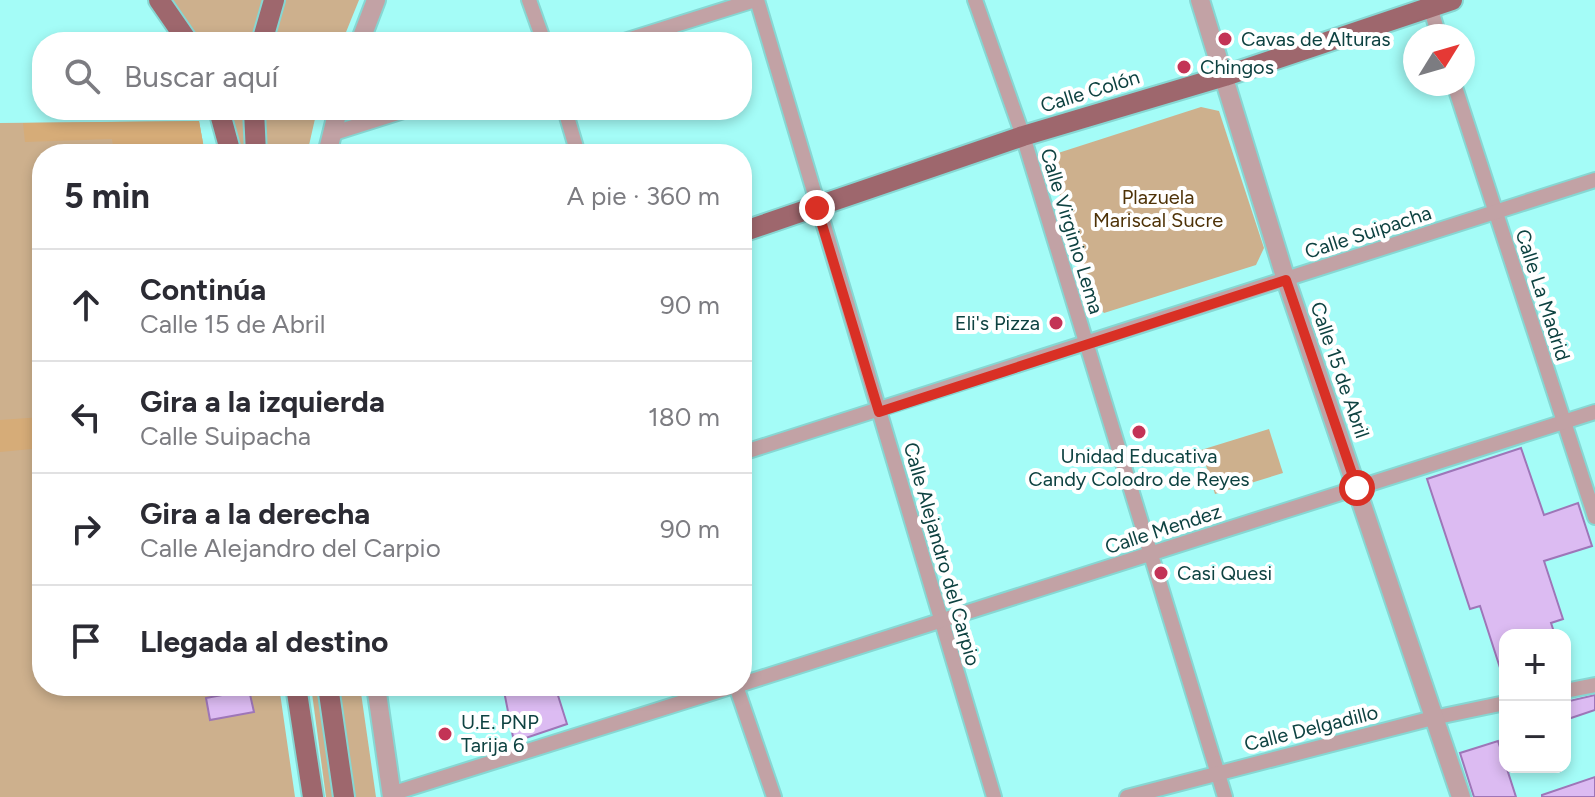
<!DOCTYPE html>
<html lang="es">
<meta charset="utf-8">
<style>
:root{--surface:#fff;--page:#f7f7f7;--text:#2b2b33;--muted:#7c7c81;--line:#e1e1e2}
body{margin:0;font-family:Figtree,sans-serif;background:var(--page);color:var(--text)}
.controls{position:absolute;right:24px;bottom:24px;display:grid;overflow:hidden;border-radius:16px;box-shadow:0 4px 12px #0003}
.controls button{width:72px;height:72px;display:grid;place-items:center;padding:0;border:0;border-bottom:2px solid var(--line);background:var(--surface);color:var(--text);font:40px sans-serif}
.compass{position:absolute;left:1403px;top:24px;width:72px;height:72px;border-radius:50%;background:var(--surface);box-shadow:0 4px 12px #0003;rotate:53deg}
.stop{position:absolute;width:24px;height:24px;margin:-18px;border:6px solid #d93025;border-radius:50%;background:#fff}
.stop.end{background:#d93025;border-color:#fff;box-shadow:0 2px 8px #0008}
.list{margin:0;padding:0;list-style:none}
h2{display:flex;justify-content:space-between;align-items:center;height:104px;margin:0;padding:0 32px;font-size:34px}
h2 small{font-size:26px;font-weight:400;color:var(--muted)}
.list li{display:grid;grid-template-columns:52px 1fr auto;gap:24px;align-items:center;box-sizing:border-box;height:112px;padding:0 32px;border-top:2px solid var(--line)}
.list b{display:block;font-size:30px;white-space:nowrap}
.list p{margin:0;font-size:26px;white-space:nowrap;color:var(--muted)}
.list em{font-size:26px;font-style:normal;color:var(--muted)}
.icon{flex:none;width:44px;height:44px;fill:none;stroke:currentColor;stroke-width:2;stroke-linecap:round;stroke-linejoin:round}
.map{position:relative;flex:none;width:1595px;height:797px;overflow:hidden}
.search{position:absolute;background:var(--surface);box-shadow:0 4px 12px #0003;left:32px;top:32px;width:720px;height:88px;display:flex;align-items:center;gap:20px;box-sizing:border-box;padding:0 28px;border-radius:32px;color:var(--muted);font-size:30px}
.panel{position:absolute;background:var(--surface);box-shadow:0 4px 12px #0003;left:32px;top:144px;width:720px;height:552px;border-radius:32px}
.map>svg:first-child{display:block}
.green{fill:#cdb08d}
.forest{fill:#d6ac78}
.building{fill:#dcbbf2;stroke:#9e76b8;stroke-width:2}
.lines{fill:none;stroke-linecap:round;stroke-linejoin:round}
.minor-casing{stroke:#86d7d3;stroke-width:18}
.tertiary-casing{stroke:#86d7d3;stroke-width:22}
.primary-casing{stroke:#86d7d3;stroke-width:24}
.minor{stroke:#c2a2a5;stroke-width:14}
.tertiary{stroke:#c2a2a5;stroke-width:18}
.primary{stroke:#9e676d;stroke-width:20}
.route{stroke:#d93025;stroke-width:10}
.poi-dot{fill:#c33356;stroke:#fff;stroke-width:3}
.labels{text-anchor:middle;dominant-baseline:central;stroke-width:8;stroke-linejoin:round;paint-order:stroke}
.poi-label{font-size:20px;fill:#0e4241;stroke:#fff;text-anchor:start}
.street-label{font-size:20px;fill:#0e4241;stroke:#fff}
.park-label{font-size:20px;fill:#4e3207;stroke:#fff}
</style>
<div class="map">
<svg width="1595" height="797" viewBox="0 0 1595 797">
<rect width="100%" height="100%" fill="#a4fcf7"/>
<g class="green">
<polygon points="170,0 264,0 253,42 199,42"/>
<polygon points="281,0 359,0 342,42 270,42"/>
<polygon points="1201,107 1219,111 1264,248 1256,265 1104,313 1095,304 1050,165 1055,154"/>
<polygon points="228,110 245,110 247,154 238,154"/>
<polygon points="263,110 317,110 307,154 262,154"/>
<polygon points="199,121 205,154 42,154 42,686 279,686 295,797 0,797 0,123"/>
<polygon points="1269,429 1283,473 1215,494 1201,450"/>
<polygon points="311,686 320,686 335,797 326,797"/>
<polygon points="336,686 360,686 376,797 352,797"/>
</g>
<g class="forest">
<polygon points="199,121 205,154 114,154 112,139 25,142 23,123"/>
<polygon points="42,417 42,448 0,452 0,420"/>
</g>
<g class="building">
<polygon points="1521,448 1544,515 1578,503 1592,546 1544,561 1563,619 1551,623 1555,635 1505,635 1502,674 1480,606 1470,609 1427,479"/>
<polygon points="503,686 555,686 567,724 514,742"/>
<polygon points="249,690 254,712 210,720 206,698"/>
<polygon points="1595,695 1595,710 1565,720 1565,702"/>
<polygon points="1498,741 1516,797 1474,797 1460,753"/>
<polygon points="1595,777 1595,797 1542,797 1542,795"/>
</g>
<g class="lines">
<g class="minor-casing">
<g id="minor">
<polyline points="529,0 544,42"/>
<polyline points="757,0 994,797"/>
<polyline points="975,0 1023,136 1225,797"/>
<polyline points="1428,0 1439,36"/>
<polyline points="621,42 755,0"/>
<polyline points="1454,84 1595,517"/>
<polyline points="565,110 578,154"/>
<polyline points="331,134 407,110"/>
<polyline points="742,453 1595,180"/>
<polyline points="742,684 1595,412"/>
<polyline points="736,686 774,797"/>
<polyline points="1565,691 1595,685"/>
<polyline points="391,794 734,686"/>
<polyline points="1127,797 1433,718 1505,703"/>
</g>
</g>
<g class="tertiary-casing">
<g id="tertiary">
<polyline points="1200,0 1286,280 1461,797"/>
<polyline points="360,42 376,0"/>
<polyline points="327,154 338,110"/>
<polyline points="376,686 392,797"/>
</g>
</g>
<g class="primary-casing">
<g id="primary">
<polyline points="159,0 188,42"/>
<polyline points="262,42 274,0"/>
<polyline points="219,110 231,154"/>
<polyline points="254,110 256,154"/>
<polyline points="742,232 1023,136 1225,76 1452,0"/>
<polyline points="296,686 313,797"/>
<polyline points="328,686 344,797"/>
</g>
</g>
<use href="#minor" class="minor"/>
<use href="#tertiary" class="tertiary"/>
<use href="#primary" class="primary"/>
</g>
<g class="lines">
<polyline class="route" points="817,208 879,412 1286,280 1357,488"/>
</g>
<g class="poi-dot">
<circle cx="1225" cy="39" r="8"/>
<circle cx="1184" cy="67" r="8"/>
<circle cx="1056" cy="323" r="8"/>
<circle cx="1139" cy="432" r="8"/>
<circle cx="1161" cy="573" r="8"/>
<circle cx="445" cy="734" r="8"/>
</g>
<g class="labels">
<g class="poi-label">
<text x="1241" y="39">Cavas de Alturas</text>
<text x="1200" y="67">Chingos</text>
<text x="1040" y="323" text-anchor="end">Eli's Pizza</text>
<text x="1139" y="456" text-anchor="middle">Unidad Educativa<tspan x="1139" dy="23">Candy Colodro de Reyes</tspan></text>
<text x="1177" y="573">Casi Quesi</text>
<text x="461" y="722">U.E. PNP<tspan x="461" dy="23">Tarija 6</tspan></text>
</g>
<g class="street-label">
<text transform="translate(1090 91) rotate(-17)">Calle Colón</text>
<text transform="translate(1072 231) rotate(73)">Calle Virginio Lema</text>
<text transform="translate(1368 232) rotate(-18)">Calle Suipacha</text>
<text transform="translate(1543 295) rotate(72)">Calle La Madrid</text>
<text transform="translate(1340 370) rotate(71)">Calle 15 de Abril</text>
<text transform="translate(1163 529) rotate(-18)">Calle Mendez</text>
<text transform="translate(942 554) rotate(74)">Calle Alejandro del Carpio</text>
<text transform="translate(1311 728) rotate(-14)">Calle Delgadillo</text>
</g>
<g class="park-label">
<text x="1158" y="197">Plazuela<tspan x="1158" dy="23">Mariscal Sucre</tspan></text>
</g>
</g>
</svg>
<div class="controls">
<button>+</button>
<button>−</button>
</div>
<svg class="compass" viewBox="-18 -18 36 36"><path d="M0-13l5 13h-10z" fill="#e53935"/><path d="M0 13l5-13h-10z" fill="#7c7c81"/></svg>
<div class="stop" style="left:1357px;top:488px"></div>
<div class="stop end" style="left:817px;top:208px"></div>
<div class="search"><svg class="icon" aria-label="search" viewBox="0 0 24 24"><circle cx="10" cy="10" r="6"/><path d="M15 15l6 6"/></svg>Buscar aquí</div>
<section class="panel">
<h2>5 min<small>A pie · 360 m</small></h2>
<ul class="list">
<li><svg class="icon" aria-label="ahead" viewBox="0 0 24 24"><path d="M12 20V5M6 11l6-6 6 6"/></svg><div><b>Continúa</b><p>Calle 15 de Abril</p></div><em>90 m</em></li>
<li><svg class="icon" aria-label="left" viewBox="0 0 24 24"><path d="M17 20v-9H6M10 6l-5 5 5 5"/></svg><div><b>Gira a la izquierda</b><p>Calle Suipacha</p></div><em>180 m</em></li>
<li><svg class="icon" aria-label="right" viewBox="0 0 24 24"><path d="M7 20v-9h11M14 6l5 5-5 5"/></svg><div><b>Gira a la derecha</b><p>Calle Alejandro del Carpio</p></div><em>90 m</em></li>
<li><svg class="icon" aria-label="arrive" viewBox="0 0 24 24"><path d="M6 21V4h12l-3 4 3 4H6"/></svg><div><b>Llegada al destino</b></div></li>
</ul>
</section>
</div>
